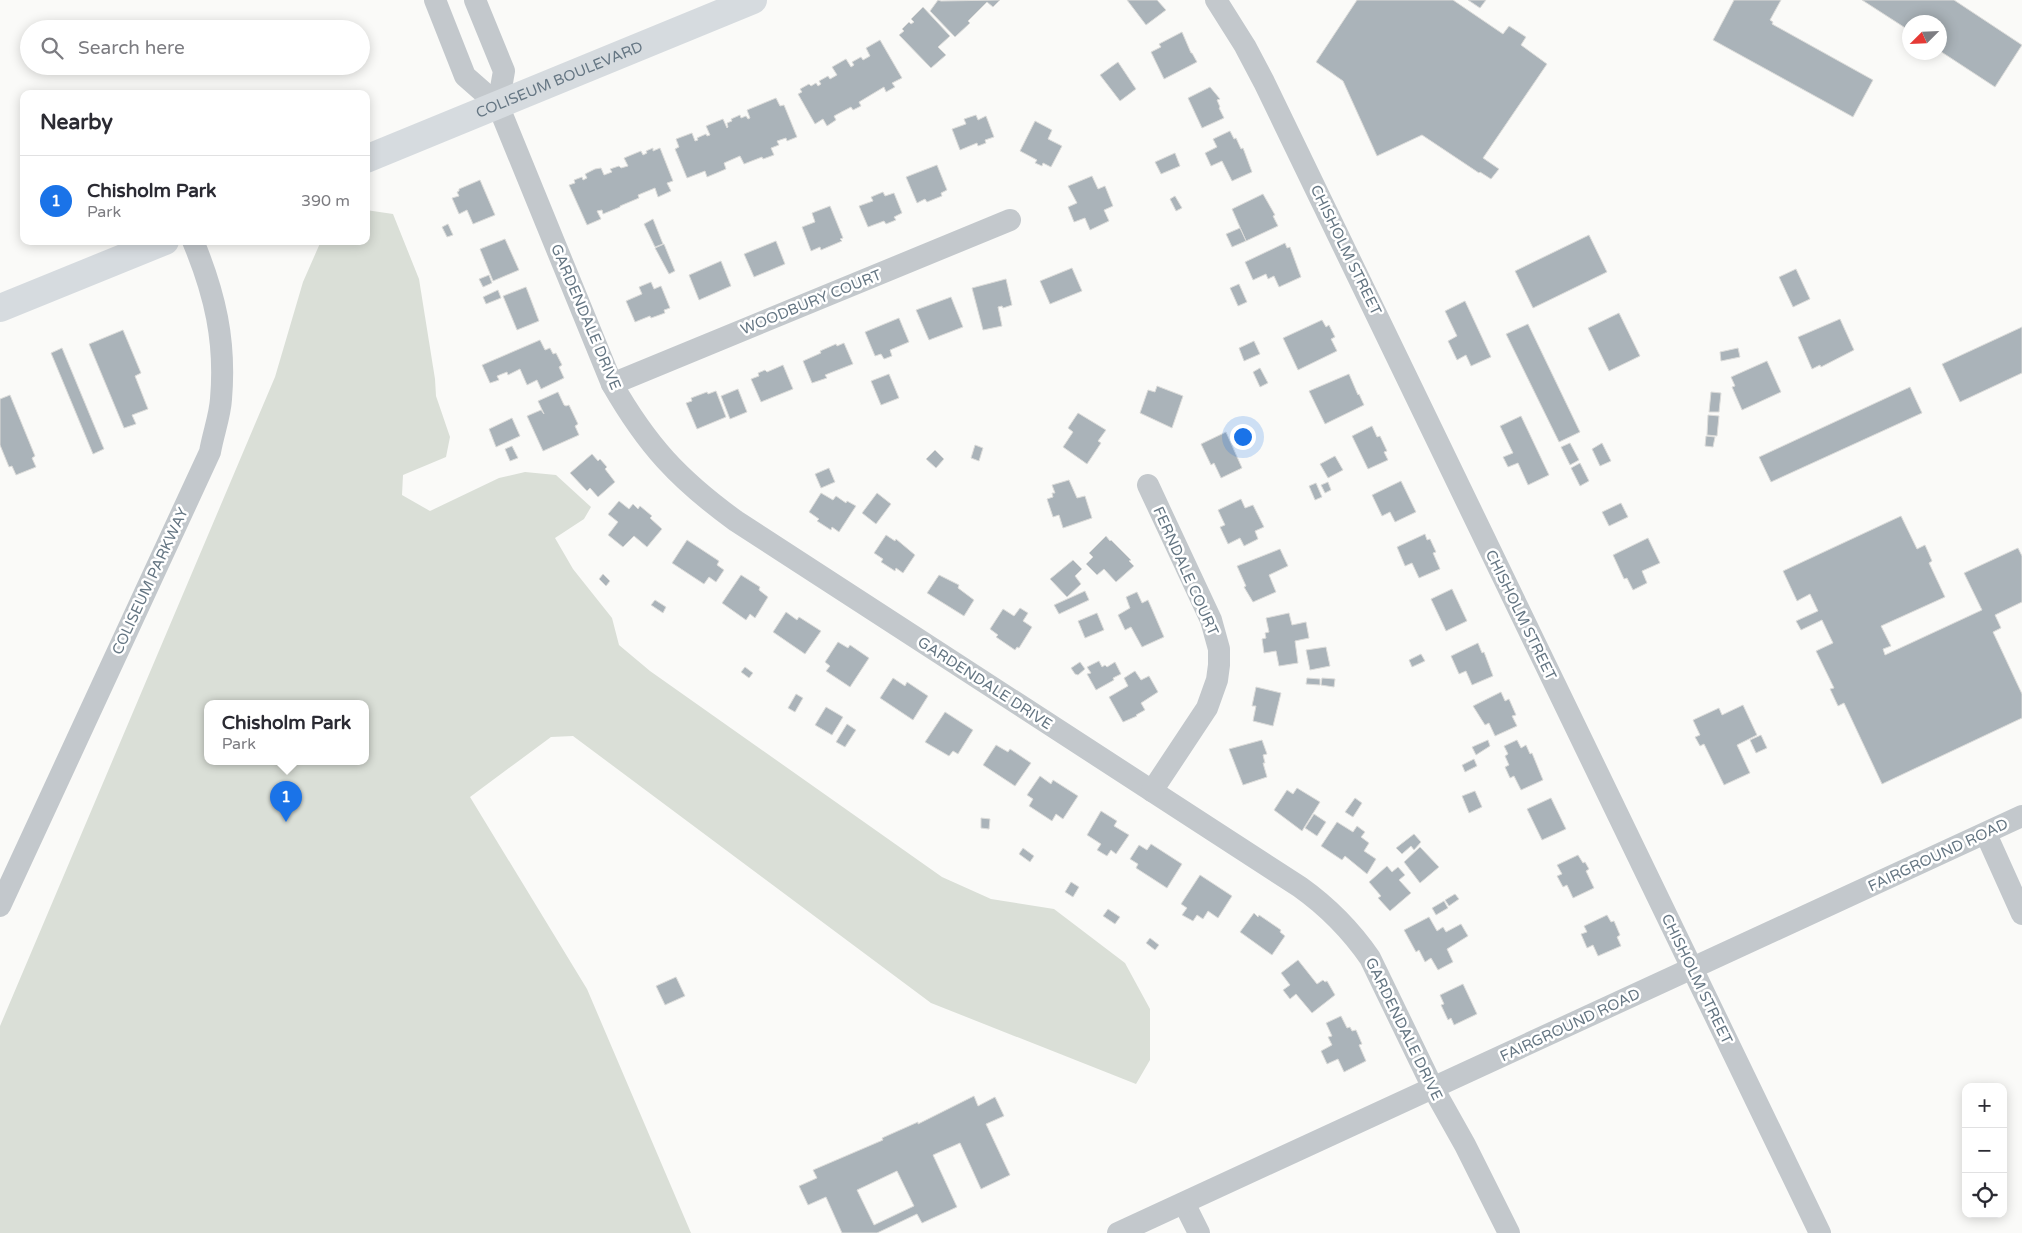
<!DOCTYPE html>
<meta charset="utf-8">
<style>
:root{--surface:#fff;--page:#f7f7f7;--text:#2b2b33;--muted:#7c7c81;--line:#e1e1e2;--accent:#1a73e8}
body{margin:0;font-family:"Varela Round",sans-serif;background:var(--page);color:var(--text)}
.controls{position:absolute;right:15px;bottom:15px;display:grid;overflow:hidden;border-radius:10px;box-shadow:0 2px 12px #0003}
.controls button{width:45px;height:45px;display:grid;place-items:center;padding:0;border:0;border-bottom:1px solid var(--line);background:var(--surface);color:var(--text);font:25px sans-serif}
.compass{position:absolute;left:1902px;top:15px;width:45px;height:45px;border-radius:50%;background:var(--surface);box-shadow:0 2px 12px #0003;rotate:246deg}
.you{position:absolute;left:1242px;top:436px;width:18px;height:18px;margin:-12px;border:4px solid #fff;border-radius:50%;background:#1a73e8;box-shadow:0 0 0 8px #1a73e833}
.badge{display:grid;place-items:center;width:32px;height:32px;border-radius:50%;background:var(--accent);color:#fff;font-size:16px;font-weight:700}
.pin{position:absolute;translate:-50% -41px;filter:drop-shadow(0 1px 2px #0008)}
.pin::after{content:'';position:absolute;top:26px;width:18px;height:15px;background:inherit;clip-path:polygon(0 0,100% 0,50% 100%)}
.popup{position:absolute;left:204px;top:700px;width:165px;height:65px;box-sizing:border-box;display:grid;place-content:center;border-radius:10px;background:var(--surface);filter:drop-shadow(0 1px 4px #0005);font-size:16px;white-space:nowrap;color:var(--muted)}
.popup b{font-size:19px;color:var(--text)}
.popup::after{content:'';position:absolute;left:50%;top:100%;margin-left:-10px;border:10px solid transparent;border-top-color:var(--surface)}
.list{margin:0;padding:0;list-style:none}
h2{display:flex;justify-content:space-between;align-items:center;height:65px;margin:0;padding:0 20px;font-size:21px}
h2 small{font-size:16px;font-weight:400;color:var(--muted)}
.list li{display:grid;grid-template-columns:32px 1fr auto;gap:15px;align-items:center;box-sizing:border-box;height:90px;padding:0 20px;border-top:1px solid var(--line)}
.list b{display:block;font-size:19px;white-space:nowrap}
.list p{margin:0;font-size:16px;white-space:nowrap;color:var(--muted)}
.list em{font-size:16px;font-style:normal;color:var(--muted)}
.icon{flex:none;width:28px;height:28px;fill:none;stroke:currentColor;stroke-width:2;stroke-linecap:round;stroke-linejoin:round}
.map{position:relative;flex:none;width:2022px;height:1233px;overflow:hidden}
.search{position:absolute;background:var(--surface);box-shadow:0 2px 12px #0003;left:20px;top:20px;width:350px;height:55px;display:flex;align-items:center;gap:12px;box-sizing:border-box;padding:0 18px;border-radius:28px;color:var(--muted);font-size:19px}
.panel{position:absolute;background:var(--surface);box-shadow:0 2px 12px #0003;left:20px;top:90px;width:350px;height:155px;border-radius:10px}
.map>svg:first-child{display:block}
.green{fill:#dadfd7;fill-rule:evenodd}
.building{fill:#aab3b9;stroke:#dcdcda;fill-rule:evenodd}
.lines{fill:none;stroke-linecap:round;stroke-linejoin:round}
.minor{stroke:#c3c8cc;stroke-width:22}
.major{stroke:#d6dbdf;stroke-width:28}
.labels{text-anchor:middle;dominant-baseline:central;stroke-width:5;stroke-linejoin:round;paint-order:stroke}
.street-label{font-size:15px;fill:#657683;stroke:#fff}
</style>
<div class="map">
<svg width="2022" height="1233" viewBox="0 0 2022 1233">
<rect width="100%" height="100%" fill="#fafaf8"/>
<path class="green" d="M366,210l27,4 26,65 16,100 1,17 14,41 -4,20 -43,18 -1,20 28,16 69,-33 26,-6 31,3 35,32 -7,12 -29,19 18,31 39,49 7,27 31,26 292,206 49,22 63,10 71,54 25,46v51l-14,24 -205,-81 -358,-267 -22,1 -81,60 117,192 104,244h-691v-207l275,-649 28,-95 18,-41h45zM207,703h158v58h-158z"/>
<g class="building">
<polygon points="938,0 941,1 1000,0 993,7 987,2 968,21 970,23 955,37 930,11"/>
<polygon points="1127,0 1157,0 1166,10 1146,25"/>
<polygon points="1357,0 1453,0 1503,34 1509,26 1526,37 1521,45 1547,64 1483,158 1499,169 1491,179 1480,172 1479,173 1422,135 1377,156 1343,81 1316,62"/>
<polygon points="1468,0 1486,0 1480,8"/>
<polygon points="1734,0 1781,0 1770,20 1773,22 1772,24 1873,80 1853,117 1713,40"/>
<polygon points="1862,0 1954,0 2022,45 1995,87 1940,51 1940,22 1910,22 1910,31"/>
<polygon points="923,7 950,36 938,47 946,55 931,68 899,35 904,31 902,29 909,22 911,24 914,22 911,19"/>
<polygon points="1182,32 1191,53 1192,53 1197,62 1164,79 1151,52 1161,47 1159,44"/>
<polygon points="880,40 902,78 892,83 895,87 886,92 884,87 859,102 861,106 853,110 851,107 834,116 836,120 827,126 823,119 815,124 798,94 802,92 800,89 809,84 811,86 816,83 818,86 821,84 819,81 828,76 830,79 837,75 832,67 846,59 851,67 854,65 852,62 861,57 863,60 870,56 866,48"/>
<polygon points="1118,62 1136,89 1120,101 1100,75"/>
<polygon points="1210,87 1220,99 1217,100 1220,107 1219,108 1224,118 1202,128 1188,98"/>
<polygon points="776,98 780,106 784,105 797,137 787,141 786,138 777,141 779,145 771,148 774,155 763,159 762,157 744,164 740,156 724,163 726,169 707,177 705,171 687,178 675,149 679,147 676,139 692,133 695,141 698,140 697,138 706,134 707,136 710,135 706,126 723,119 727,128 728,127 727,123 732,121 731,119 740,115 741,118 746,116 748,119 750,118 747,110"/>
<polygon points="976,115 978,120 986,116 994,137 985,140 986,143 978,146 977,143 960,150 952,129 966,124 964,119"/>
<polygon points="1035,121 1052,130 1048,139 1062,146 1051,167 1043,163 1042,166 1035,163 1037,160 1020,151"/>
<polygon points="1230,131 1234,139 1236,138 1241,149 1243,148 1252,172 1232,181 1222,161 1211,166 1205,153 1217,147 1213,139"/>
<polygon points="653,148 653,151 660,148 673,181 667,183 671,191 658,197 655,188 638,195 639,198 620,206 620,207 603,214 602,210 597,211 601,219 587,225 569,185 575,183 574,180 582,177 583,180 587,178 585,174 595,169 601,168 604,175 612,172 610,169 619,166 621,168 628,166 624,158 641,151 643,155 647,153 646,151"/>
<polygon points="1175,153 1180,166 1161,174 1155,162"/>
<polygon points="937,165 947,190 941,193 942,196 927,202 925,199 917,203 906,177"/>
<polygon points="1092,176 1098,189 1105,186 1113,206 1104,210 1109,221 1090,230 1085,218 1074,222 1068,207 1077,203 1068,186"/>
<polygon points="480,180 495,215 473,224 467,210 459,214 452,198 459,196 457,192 459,191 459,189"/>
<polygon points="883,192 885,196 894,193 902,213 894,217 896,220 886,224 884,221 868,227 859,206 873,201 871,197"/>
<polygon points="1263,194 1275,215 1273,216 1278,226 1246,241 1232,209"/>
<polygon points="1175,196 1182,208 1176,211 1170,199"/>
<polygon points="830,206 843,238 840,239 842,241 821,250 820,247 811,251 802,227 815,222 812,213"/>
<polygon points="653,219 663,244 655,247 644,224"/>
<polygon points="448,224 453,235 447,237 442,227"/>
<polygon points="1240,228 1246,241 1232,247 1226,234"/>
<polygon points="1589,235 1607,272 1533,308 1515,271"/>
<polygon points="505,239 519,270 493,281 480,249"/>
<polygon points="776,241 785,264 754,277 744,254"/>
<polygon points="1285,243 1287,248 1290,247 1301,277 1279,287 1274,276 1268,279 1266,274 1253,280 1245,262"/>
<polygon points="664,244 675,271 669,274 655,248"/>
<polygon points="721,261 731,286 699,300 689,275"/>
<polygon points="1072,268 1082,291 1050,304 1040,281"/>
<polygon points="1796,269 1810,299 1793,307 1779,277"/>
<polygon points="489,275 492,283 483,287 479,279"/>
<polygon points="1006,279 1012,305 1003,308 1002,306 998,307 1002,326 983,330 972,288"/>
<polygon points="651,282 654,289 661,286 670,308 664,310 665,313 651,318 650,316 635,322 626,301 642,294 639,287"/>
<polygon points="1239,284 1247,302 1238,306 1230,288"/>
<polygon points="526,287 539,321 517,330 503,296"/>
<polygon points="498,290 501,298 486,304 483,297"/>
<polygon points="951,297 963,327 929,340 916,310"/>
<polygon points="1465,301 1491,357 1471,366 1466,355 1457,360 1448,341 1457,336 1445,311"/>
<polygon points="1619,313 1640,356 1609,371 1588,328"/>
<polygon points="899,318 909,342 890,350 892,356 884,359 881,354 875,356 865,332"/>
<polygon points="1840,319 1854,350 1821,367 1820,365 1812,369 1798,337"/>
<polygon points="1322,320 1326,327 1329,325 1335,337 1331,339 1337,351 1298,370 1283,338"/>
<polygon points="1528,324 1580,432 1559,442 1506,334"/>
<polygon points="2022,327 2022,373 1960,402 1942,364"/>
<polygon points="123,330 141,373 135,376 148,409 132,415 136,424 124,428 89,344"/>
<polygon points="540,340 545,350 550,348 553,354 556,353 562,365 559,367 564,378 541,389 537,380 527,385 520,369 508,375 507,372 497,376 499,380 490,383 482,365"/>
<polygon points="1254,341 1260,354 1244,361 1239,348"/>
<polygon points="844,343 853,364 825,375 827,378 812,383 803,361 821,353 820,351 836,344 837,346"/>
<polygon points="62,348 104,449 93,454 51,353"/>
<polygon points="1738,348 1740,357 1721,361 1720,352"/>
<polygon points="1767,361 1781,392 1742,410 1732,387 1735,386 1731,377"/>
<polygon points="783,365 793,389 761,402 751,379 759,376 758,373 765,370 767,372"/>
<polygon points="1260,368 1268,383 1260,387 1253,372"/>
<polygon points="889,374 899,398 881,405 871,381"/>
<polygon points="1349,374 1358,395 1359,394 1364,405 1325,424 1309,391"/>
<polygon points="1157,386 1183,396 1172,428 1140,413 1148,390 1155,392"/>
<polygon points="1910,387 1922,413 1771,482 1759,457"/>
<polygon points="738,389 747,412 730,419 721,396"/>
<polygon points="716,391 726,417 697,429 686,403 692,401 691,398 707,392 708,394"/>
<polygon points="558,392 564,405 566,406 569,405 578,424 575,426 579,435 543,451 527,416 541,410 544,414 538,401"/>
<polygon points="1711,392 1721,393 1719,412 1709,412"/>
<polygon points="10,395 35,456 32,458 36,467 16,475 12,466 9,467 0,445 0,399"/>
<polygon points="1078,413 1106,430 1098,441 1101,443 1087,464 1063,447 1073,432 1068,428"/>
<polygon points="1708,415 1719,416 1717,436 1707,435"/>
<polygon points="1521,416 1549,475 1528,485 1518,463 1508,467 1503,457 1513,453 1500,426"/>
<polygon points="512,418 520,436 496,447 489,429"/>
<polygon points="1372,426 1377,437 1380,436 1387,451 1384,452 1388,460 1368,469 1352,436"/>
<polygon points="1226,432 1242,468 1221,478 1214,463 1211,465 1201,444"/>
<polygon points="1706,436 1715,437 1713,447 1705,446"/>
<polygon points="1570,443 1579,460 1570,465 1561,447"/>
<polygon points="1602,443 1611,461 1600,466 1592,449"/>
<polygon points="975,445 983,448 979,461 971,458"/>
<polygon points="512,446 518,458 510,461 505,449"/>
<polygon points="935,450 944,459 936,468 926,459"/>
<polygon points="592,454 598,461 600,459 607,467 605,469 615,482 598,497 590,488 587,491 570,473"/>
<polygon points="1335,456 1343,470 1328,478 1320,464"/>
<polygon points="1580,463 1589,481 1580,486 1571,468"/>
<polygon points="829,468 835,482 821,488 815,474"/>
<polygon points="1069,480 1077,498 1085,496 1092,518 1063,528 1059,515 1053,517 1047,499 1053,497 1052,493 1055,493 1052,485"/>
<polygon points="1401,481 1416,512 1395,522 1390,512 1382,516 1372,495"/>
<polygon points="1328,482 1331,490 1325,493 1321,485"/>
<polygon points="1316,483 1322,497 1315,500 1309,486"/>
<polygon points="821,493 833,500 836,496 846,503 847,501 856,506 839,532 832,527 831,530 817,521 819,519 809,512"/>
<polygon points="877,493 891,504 876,524 862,513"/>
<polygon points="1241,499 1245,508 1253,505 1264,527 1255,531 1258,539 1244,546 1240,538 1228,544 1220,527 1225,525 1218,510"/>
<polygon points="619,501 629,509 633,504 638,509 640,506 652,516 650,518 662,529 647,547 634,536 623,547 608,535 618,522 608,514"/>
<polygon points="1621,503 1628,517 1609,526 1602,512"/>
<polygon points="1901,516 1917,549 1925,545 1932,561 1929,563 1945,597 1881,626 1891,646 1883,649 1885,655 1982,610 1964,573 2018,548 2022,556 2022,602 1995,615 2001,628 1993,632 2022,694 2022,718 1882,784 1844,703 1838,706 1830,689 1834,688 1816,651 1833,643 1822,620 1801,630 1796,621 1818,611 1810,594 1797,601 1783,571"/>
<polygon points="1425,534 1427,540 1430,539 1436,552 1433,553 1440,569 1419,578 1412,563 1405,566 1397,547"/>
<polygon points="886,535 895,541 896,539 915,555 903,573 896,568 895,571 881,562 883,559 874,553"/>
<polygon points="1106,536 1110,541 1111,540 1131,560 1129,561 1134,566 1116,582 1104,569 1097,575 1086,564 1093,557 1089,553"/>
<polygon points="1648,538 1660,563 1642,571 1647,583 1633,590 1627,578 1624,579 1613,555"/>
<polygon points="687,540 719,561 717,565 724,570 716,582 709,577 704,584 672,563"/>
<polygon points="1280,549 1288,566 1269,575 1276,592 1253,602 1244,587 1246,586 1237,566"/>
<polygon points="1073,560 1082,569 1075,576 1081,584 1067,597 1050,579"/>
<polygon points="603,574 610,581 606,586 599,579"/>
<polygon points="741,575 760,587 759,590 768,597 755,618 750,614 746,620 722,603"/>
<polygon points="939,575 959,585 958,588 974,600 964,616 927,593"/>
<polygon points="1452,589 1467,621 1446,631 1431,599"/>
<polygon points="1085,591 1089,600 1059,614 1054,605"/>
<polygon points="1137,592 1142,603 1148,600 1164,637 1142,647 1131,627 1125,630 1118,615 1130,608 1126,597"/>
<polygon points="655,600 666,607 663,613 651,605"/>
<polygon points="1020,608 1028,613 1023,621 1032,627 1019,648 1017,647 1015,650 996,637 998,635 990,629 1003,609 1014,616"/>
<polygon points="786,612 797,620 799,617 821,631 805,654 773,632"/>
<polygon points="1097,613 1104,630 1085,638 1078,621"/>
<polygon points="1289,613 1292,625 1306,622 1309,638 1295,641 1298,663 1279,666 1276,651 1264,653 1262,639 1266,638 1265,633 1269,632 1266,618"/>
<polygon points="838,642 848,648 850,645 869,658 850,687 826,671 830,666 825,662"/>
<polygon points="1478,643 1482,653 1484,652 1493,676 1472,685 1466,671 1459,674 1451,656"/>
<polygon points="1326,647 1330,666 1310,670 1306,650"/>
<polygon points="1421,654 1425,661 1412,667 1409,660"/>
<polygon points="1099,661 1102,667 1105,665 1107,667 1115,662 1121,674 1113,678 1114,680 1096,690 1087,674 1091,673 1087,667"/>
<polygon points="1080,662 1085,669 1078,675 1075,674 1071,668"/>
<polygon points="745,667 753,673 749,678 741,672"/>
<polygon points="1135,671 1141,680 1149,676 1158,692 1141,703 1145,710 1136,715 1137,716 1123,722 1109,697 1128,686 1124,678"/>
<polygon points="893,678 905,686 907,682 928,696 913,720 880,698"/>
<polygon points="1307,678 1320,679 1320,685 1306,684"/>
<polygon points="1322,678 1335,679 1334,687 1321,685"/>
<polygon points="1256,687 1281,693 1273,726 1253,721 1256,706 1252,706"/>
<polygon points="1501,692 1505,701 1509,699 1516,715 1512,716 1517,726 1495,736 1489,723 1485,725 1473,706"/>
<polygon points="796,694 803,698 795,712 788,708"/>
<polygon points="1743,705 1757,735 1737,745 1750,773 1724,785 1704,744 1700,746 1695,737 1700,735 1693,720 1719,708 1722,715"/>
<polygon points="826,707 843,717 832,735 815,725"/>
<polygon points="945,712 973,730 958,754 953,751 949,756 925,742"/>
<polygon points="847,724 856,730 845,747 836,742"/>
<polygon points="1761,735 1767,748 1756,753 1750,740"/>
<polygon points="1262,740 1267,754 1263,755 1265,763 1263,763 1267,777 1243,785 1229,749"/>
<polygon points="1488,740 1490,746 1476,755 1472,747"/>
<polygon points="1517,740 1521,748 1526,745 1530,754 1532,753 1543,780 1521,790 1514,776 1510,778 1505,767 1509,765 1505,756 1508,754 1504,746"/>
<polygon points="996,745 1008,752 1010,749 1031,763 1015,786 983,765"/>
<polygon points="1474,759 1477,766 1465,772 1462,765"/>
<polygon points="1040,776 1051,784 1053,780 1078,796 1063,819 1056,814 1052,821 1029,806 1033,799 1027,795"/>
<polygon points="1297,788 1320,802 1302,831 1274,810 1287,790 1293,794"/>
<polygon points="1475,791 1482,807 1469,813 1462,796"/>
<polygon points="1355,798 1362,803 1353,817 1345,812"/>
<polygon points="1551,798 1566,829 1542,840 1527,809"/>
<polygon points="1101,811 1117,821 1114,826 1129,835 1116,854 1111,850 1107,856 1097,850 1101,844 1087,835"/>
<polygon points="1314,814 1326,822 1317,836 1305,828"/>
<polygon points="981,818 990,819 989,829 981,828"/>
<polygon points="1337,822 1353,832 1357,826 1365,832 1361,837 1369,843 1364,851 1376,859 1367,874 1345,856 1342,860 1321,846"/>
<polygon points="1414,834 1421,842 1414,850 1411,846 1402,854 1396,848"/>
<polygon points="1151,844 1182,864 1167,888 1136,868 1138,864 1130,859 1139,845 1147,850"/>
<polygon points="1420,847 1439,867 1420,883 1404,862"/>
<polygon points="1023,848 1034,856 1030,862 1019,854"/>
<polygon points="1578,855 1583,863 1585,862 1589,869 1586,871 1594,888 1573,898 1567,885 1563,887 1557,876 1562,874 1557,865"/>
<polygon points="1387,866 1392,872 1398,867 1405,875 1399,880 1411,893 1390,911 1378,898 1381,896 1369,882"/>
<polygon points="1200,875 1232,896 1218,918 1208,911 1203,919 1197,915 1193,921 1182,915 1187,908 1181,904"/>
<polygon points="1071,882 1079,887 1073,897 1065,892"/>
<polygon points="1455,894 1459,899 1449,906 1445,900"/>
<polygon points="1444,901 1448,908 1436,915 1432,908"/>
<polygon points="1108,909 1120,917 1115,924 1103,916"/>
<polygon points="1254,913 1258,917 1259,915 1281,930 1280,932 1285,936 1272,955 1240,932"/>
<polygon points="1607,915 1611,922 1614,921 1620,935 1617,937 1621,946 1598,956 1593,945 1587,948 1581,934 1587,932 1584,926"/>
<polygon points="1429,917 1437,931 1443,927 1446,932 1461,924 1468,936 1447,949 1453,962 1438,970 1431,958 1425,962 1419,950 1416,952 1404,930"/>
<polygon points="1150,938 1159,945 1155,950 1146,943"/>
<polygon points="1298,960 1317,984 1323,980 1325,982 1327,981 1335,995 1312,1013 1296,994 1290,999 1283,990 1290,985 1281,973"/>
<polygon points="676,977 685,996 665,1005 656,986"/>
<polygon points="1463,984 1477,1014 1454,1025 1451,1018 1448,1020 1441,1005 1444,1004 1440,995"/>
<polygon points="1341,1016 1347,1028 1350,1027 1352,1031 1356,1030 1362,1044 1359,1045 1366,1061 1344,1072 1338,1059 1327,1064 1321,1051 1332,1045 1328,1037 1332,1036 1326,1023"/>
<path d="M974,1096l4,10 17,-9 9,19 -18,8 24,51 -29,14 -21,-46 -27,12 24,52 -35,16 -5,-9 -40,19h-35l-16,-36 -18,8 -9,-19 18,-8 -4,-8 70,-30 -1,-2 36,-16v2zM897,1171l17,35 -40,19 -17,-35z"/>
</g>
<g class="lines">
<g class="minor">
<path d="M435,0l30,76 33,29 114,279c35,61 66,95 124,137l564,366c28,20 50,42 70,71l63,130 32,57 44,88"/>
<polyline points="475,0 504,71 498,105"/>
<polyline points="1216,0 1245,46 1264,82 1820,1233"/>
<polyline points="612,384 1010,220"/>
<polyline points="1148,485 1211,620 1219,649 1219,665 1217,680 1207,708 1152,791"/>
<polyline points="1986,834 2022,914"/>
<path d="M0,906l210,-454c3,-18 10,-36 11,-53 5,-58 -6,-105 -28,-158"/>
<polyline points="1184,1203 1199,1233"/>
<polyline points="1118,1233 2022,816"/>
</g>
<g class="major">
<path id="s1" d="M366,159l387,-159"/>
<polyline points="0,308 165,241"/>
</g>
</g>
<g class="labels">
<g class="street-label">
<text stroke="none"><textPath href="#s1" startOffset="209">COLISEUM BOULEVARD</textPath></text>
<text transform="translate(1346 250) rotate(64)">CHISHOLM STREET</text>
<text transform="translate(811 302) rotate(-22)">WOODBURY COURT</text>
<text transform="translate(586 317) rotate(67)">GARDENDALE DRIVE</text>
<text transform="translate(1186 571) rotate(66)">FERNDALE COURT</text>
<text transform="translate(150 581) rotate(-65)">COLISEUM PARKWAY</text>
<text transform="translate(1521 615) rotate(64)">CHISHOLM STREET</text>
<text transform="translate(985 683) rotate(33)">GARDENDALE DRIVE</text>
<text transform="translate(1938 855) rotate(-25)">FAIRGROUND ROAD</text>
<text transform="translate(1697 979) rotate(64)">CHISHOLM STREET</text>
<text transform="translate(1570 1025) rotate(-25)">FAIRGROUND ROAD</text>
<text transform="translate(1404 1029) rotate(64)">GARDENDALE DRIVE</text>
</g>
</g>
</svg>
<div class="controls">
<button>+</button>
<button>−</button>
<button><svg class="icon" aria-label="locate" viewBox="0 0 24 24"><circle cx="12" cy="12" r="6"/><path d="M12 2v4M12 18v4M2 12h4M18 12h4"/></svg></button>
</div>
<svg class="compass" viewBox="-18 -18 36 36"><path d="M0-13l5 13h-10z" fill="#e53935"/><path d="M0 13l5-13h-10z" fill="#7c7c81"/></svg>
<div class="you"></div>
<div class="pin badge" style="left:286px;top:822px">1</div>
<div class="popup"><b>Chisholm Park</b>Park</div>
<div class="search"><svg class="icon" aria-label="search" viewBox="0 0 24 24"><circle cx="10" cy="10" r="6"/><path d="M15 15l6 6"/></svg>Search here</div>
<section class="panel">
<h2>Nearby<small></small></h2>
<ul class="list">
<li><span class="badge">1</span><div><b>Chisholm Park</b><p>Park</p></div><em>390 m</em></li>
</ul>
</section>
</div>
